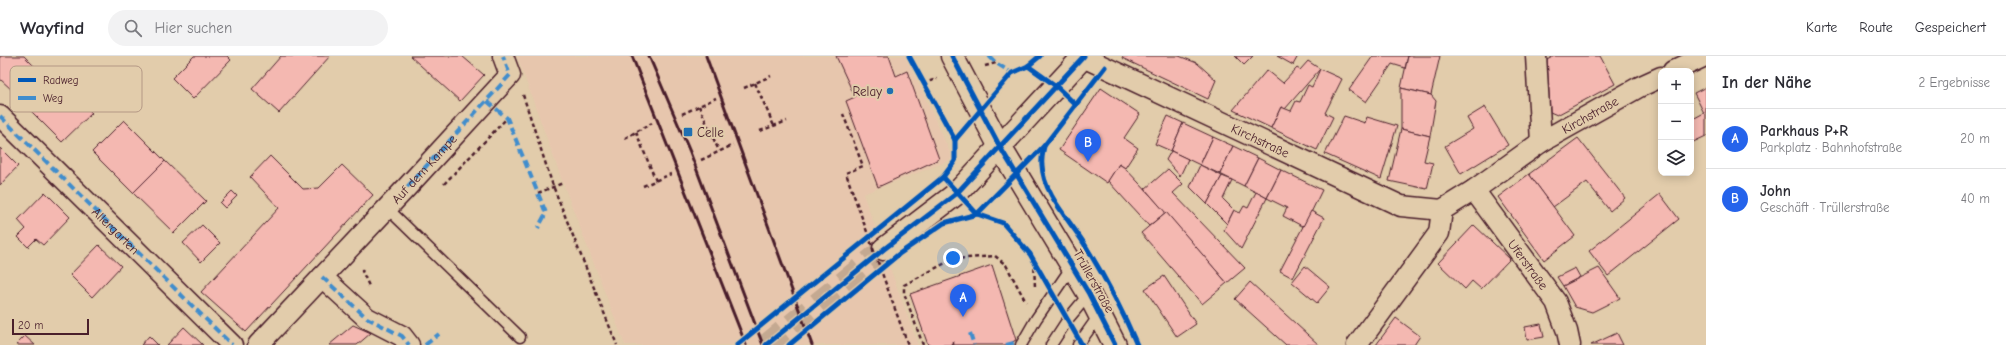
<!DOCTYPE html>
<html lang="de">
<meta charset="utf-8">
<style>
:root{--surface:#fff;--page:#f2f2f3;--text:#2b2b33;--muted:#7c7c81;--line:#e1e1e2;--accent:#2563eb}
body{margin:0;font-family:"Comic Neue",sans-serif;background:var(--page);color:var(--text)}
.controls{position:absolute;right:12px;top:12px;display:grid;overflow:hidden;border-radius:8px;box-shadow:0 2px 10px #0003}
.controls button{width:36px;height:36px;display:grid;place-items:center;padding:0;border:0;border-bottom:1px solid var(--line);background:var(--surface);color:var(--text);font:20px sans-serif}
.scale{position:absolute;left:12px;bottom:10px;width:77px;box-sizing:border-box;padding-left:4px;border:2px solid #4a1f2b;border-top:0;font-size:11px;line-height:14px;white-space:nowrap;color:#4a1f2b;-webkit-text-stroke:3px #e2ccab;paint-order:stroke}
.you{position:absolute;left:953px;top:202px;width:14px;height:14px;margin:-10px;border:3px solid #fff;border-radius:50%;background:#1a73e8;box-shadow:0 0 0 6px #1a73e833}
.badge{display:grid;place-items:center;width:26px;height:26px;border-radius:50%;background:var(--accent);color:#fff;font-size:13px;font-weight:700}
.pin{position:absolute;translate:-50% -33px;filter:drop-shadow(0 1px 2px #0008)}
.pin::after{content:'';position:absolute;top:21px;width:14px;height:12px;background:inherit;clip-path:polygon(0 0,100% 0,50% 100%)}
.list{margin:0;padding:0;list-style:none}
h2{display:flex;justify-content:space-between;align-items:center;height:52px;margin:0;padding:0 16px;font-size:17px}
h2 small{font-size:13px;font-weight:400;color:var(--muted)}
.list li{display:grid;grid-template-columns:26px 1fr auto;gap:12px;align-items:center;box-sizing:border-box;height:60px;padding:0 16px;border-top:1px solid var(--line)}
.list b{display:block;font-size:15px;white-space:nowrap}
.list p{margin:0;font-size:13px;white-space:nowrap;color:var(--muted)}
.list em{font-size:13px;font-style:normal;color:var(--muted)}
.icon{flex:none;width:22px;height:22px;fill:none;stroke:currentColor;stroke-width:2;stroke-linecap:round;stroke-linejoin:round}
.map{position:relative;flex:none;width:1706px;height:289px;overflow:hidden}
header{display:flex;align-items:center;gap:24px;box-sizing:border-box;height:56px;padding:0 20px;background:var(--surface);border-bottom:1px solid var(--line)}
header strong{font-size:19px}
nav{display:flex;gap:22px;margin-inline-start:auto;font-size:14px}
.search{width:280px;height:36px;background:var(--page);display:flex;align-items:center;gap:10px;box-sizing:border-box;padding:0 14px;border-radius:22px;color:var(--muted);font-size:15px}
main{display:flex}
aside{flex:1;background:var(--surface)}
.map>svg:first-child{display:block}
.built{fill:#e7c6ad}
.building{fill:#f4b8b1;stroke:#4a1f2b}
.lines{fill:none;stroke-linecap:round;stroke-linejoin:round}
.primary-tunnel{stroke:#c4a991;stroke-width:22;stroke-dasharray:22 11;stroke-linecap:butt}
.lane-casing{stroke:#4a1f2b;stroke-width:13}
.street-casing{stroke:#4a1f2b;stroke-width:23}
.secondary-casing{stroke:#4a1f2b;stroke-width:25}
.primary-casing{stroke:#4a1f2b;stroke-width:25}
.path{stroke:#4a1f2b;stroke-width:2.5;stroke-dasharray:4 3;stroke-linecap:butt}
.lane{stroke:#e2ccab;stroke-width:10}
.street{stroke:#e2ccab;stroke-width:20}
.secondary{stroke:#e2ccab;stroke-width:22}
.primary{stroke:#e2ccab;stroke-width:22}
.rail{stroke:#4a1f2b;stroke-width:3}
.path-bridge{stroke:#4a1f2b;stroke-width:2.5;stroke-dasharray:4 3;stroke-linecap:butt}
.quiet{stroke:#418dcd;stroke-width:4;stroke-dasharray:8 4;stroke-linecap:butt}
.cycleway-casing{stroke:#e2ccab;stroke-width:8}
.cycleway{stroke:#0057b8;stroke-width:5}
.poi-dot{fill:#1f6fb2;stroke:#e2ccab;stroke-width:1.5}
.labels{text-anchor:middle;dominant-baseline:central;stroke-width:4;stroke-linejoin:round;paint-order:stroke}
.poi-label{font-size:13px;fill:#4a1f2b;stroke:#e2ccab;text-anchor:end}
.street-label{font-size:13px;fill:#4a1f2b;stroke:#e2ccab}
.key{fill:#e2ccab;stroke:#b49885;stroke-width:1}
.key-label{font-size:11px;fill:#4a1f2b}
</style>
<header>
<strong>Wayfind</strong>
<div class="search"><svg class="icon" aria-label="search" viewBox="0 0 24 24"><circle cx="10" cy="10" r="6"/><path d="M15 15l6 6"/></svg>Hier suchen</div>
<nav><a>Karte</a><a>Route</a><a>Gespeichert</a></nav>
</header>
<main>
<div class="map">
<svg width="1706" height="289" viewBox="0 0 1706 289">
<rect width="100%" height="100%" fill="#e2ccab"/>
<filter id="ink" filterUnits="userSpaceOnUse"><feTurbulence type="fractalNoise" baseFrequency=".025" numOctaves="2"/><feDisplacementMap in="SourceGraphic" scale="8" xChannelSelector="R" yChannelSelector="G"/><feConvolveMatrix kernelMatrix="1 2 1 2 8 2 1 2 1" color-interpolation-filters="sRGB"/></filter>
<g filter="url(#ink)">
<polygon class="built" points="517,0 906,0 953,103 863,138 918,289 625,289 563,127"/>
<g class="building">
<polygon points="0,0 24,0 35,11 12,34 0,23"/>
<polygon points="194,0 227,0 231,4 193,43 172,22"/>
<polygon points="281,0 330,0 279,57 252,33"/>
<polygon points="410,0 462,0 484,19 460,45"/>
<polygon points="836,0 889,0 896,20 907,15 939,103 878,131 846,45 855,41"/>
<polygon points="1123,0 1179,0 1197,7 1216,24 1208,43 1122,2"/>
<polygon points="1235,0 1253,0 1244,9"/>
<polygon points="1277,0 1298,0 1293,9"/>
<polygon points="1373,0 1408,0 1405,12 1392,8 1366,46 1349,34"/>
<polygon points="1408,0 1440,0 1431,39 1401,32"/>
<polygon points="1554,0 1600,0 1615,28 1557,59 1550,56 1547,4"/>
<polygon points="1308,5 1320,13 1285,53 1281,51 1271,72 1233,54 1267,14 1283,27 1297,12 1300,14"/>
<polygon points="1320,13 1342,23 1325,57 1333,61 1317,94 1271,72 1281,51 1291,55 1296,45 1300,46 1308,29 1312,31"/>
<polygon points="55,19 61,25 66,20 80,34 75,40 92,57 62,86 25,49"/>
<polygon points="1706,31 1706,80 1691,87 1691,64 1704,57 1694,37"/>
<polygon points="1101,32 1140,58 1124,82 1138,92 1125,112 1119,108 1107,127 1059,94"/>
<polygon points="1401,32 1431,39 1436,45 1430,80 1401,73"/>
<polygon points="1485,51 1508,89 1461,118 1445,90 1473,73 1467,62"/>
<polygon points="1168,60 1183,67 1171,95 1155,88"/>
<polygon points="1344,60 1365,67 1367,61 1397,70 1381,123 1325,98"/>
<polygon points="124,64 165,105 133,137 92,96"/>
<polygon points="1183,67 1213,81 1200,109 1171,95"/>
<polygon points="1401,73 1430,80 1424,105 1433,107 1427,133 1389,125"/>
<polygon points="1213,81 1233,90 1220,118 1200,109"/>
<polygon points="1578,82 1625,142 1610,155 1587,126 1553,151 1529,118"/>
<polygon points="1233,90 1258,102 1244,130 1220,118"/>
<polygon points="0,92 18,110 0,129"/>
<polygon points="1171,95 1188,103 1180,120 1166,104"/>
<polygon points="270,100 303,133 319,132 342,109 373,139 246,276 201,236 279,152 250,121"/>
<polygon points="1258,102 1281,114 1267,142 1244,130"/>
<polygon points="165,105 206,145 174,177 133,137"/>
<polygon points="1119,108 1125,112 1166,156 1149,170 1108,125"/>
<polygon points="1200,109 1222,120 1207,148 1190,131"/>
<polygon points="1168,113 1183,128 1173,137 1245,212 1227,227 1145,133"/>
<polygon points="1281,114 1322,134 1304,171 1283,160 1287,152 1267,142"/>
<polygon points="1529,118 1575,180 1544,204 1498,141"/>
<polygon points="1222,120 1232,124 1223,143 1234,154 1227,168 1207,148"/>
<polygon points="232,135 237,140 225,152 220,147"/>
<polygon points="45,136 70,161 43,189 36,183 28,191 18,181 26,173 18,164"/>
<polygon points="1256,136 1267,142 1241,193 1224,174 1234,154 1240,157 1244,150 1248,152"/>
<polygon points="1660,138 1679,163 1608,220 1589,195"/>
<polygon points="1311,155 1324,162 1293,222 1280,215"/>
<polygon points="1166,156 1227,227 1202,248 1141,177"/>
<polygon points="202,169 220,187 201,206 183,187"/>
<polygon points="1474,169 1510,203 1481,233 1472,225 1465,233 1438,207"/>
<polygon points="99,189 121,210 92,241 70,219"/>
<polygon points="992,209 1016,284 1007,289 928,289 910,238"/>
<polygon points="1305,210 1330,231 1317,247 1292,226"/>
<polygon points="1575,212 1580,221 1563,230 1557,221"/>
<polygon points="1599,212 1620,242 1592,256 1575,251 1563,230"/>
<polygon points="1164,220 1196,268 1177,281 1145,233"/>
<polygon points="1250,226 1319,289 1286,289 1235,243"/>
<polygon points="1396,262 1420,280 1414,289 1376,289"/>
<polygon points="1541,268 1544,281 1527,284 1525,271"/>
<polygon points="353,269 371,277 357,289 329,289"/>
<polygon points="184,271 203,289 167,289"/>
<polygon points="1617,277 1623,289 1591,289"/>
<polygon points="25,280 35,289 16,289"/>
<polygon points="149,280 158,289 141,289"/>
</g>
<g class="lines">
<polyline class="primary-tunnel" points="766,289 884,193"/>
<g class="lane-casing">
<g id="lane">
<polyline points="387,152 520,281"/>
<polyline points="1021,289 1036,263 1073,209"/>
<polyline points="1051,289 1068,263 1089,238"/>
<polyline points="1078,289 1100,258"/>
</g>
</g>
<g class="street-casing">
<g id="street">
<polyline points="1536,0 1541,86"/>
<path id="s1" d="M1083,1l318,149 41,4"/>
<polyline points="1673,15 1705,0"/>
<polyline points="0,60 232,289"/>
<path id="s2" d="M1474,134l82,112 11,29 3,14"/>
<polyline points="322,221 367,262 402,280 409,289"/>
<path id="s3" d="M258,289l149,-158 103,-112 -7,-19"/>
<path id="s4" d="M1357,289l82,-112 3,-23 32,-20 67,-48 98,-55 22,-10"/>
</g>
</g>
<g class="secondary-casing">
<polyline id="secondary" points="952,0 1000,91 1089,238 1115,289"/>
</g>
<g class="primary-casing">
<polyline id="primary" points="884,193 956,138 1084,0"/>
</g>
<g class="path">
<polyline points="985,10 996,7"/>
<polyline points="755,27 774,70"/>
<polyline points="923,27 937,23"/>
<polyline points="744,32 771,20"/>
<polyline points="523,39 553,130 617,289"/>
<polyline points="699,50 719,95"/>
<polyline points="682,58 716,42"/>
<polyline points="843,58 863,110 846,117 849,126"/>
<polyline points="760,75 787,65"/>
<polyline points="636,76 656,125"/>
<polyline points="625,82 652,67"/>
<polyline points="701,104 733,89"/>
<polyline points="444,128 507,62"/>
<polyline points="643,130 671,118"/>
<polyline points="538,137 563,127"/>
<polyline points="1034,205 1035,232"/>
<polyline points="363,213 362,215 369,230 367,231"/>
<polyline points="923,289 904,237 904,229 953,203 995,200 1006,209 1026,246"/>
<polyline points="953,289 953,285"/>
</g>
<use href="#lane" class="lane"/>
<use href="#street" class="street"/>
<use href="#secondary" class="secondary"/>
<use href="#primary" class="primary"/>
<g class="rail">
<polyline points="632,0 746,289"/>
<polyline points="649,0 690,96 763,289"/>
<polyline points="706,0 812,289"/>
</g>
<polyline class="path-bridge" points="849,126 908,289"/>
<g class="quiet">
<polyline points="989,0 996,7 1012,17 1015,16"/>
<polyline points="487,45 507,62 546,157 538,172"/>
<path id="s5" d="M0,60l232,229"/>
<polyline points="407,131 510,19 503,0"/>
<polyline points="322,221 367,262 402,280 409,289"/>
<polyline points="970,277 974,289"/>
<polyline points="425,289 439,278"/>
<polyline points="1006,289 1014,287"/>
</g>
<g class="cycleway-casing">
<g id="cycleway">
<polyline points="952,0 1000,91 1089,238 1115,289"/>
<polyline points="1028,10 1056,30 1076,49"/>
<polyline points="955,84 1012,17 1028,10 1040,0"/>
<path d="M1044,90c-1,6 -3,13 -2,19 1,31 32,59 46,85 19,31 35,62 49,95"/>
<polyline points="943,121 977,158 1003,167 1030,198 1082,289"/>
<polyline points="737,289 943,121 955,105 955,84 909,0"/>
<polyline points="766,289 884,193 956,138 1084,0"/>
<polyline points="789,289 899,198 944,167 977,158 1044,90 1105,11"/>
</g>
</g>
<use href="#cycleway" class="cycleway"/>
</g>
</g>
<g class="poi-dot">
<circle cx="890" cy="35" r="4"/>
<rect x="683" y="71" width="10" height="10" rx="2"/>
</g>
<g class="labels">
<g class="poi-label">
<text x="882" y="35">Relay</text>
<text x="697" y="76" text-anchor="start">Celle</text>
</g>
<g class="street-label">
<text stroke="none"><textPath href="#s4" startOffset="338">Kirchstraße</textPath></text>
<text stroke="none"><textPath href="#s1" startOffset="196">Kirchstraße</textPath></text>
<text stroke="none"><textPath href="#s3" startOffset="242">Auf dem Kampe</textPath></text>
<text stroke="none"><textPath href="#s5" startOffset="163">Allergarten</textPath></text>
<text stroke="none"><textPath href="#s2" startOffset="92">Uferstraße</textPath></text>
<text transform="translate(1094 225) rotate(61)">Trüllerstraße</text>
</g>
</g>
<rect x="10" y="10" width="132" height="46" rx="6" class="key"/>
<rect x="18" y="22" width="18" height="4" fill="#0057b8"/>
<rect x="18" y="40" width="18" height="4" fill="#418dcd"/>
<g class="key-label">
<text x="43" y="28">Radweg</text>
<text x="43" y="46">Weg</text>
</g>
</svg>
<div class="controls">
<button>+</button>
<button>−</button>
<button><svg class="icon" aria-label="layers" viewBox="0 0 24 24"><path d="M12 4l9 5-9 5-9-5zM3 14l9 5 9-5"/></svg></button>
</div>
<div class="scale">20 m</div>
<div class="you"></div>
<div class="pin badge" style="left:963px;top:261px">A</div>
<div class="pin badge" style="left:1088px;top:106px">B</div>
</div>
<aside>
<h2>In der Nähe<small>2 Ergebnisse</small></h2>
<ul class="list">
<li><span class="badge">A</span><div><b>Parkhaus P+R</b><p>Parkplatz · Bahnhofstraße</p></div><em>20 m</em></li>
<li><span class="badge">B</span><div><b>John</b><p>Geschäft · Trüllerstraße</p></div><em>40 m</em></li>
</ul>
</aside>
</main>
